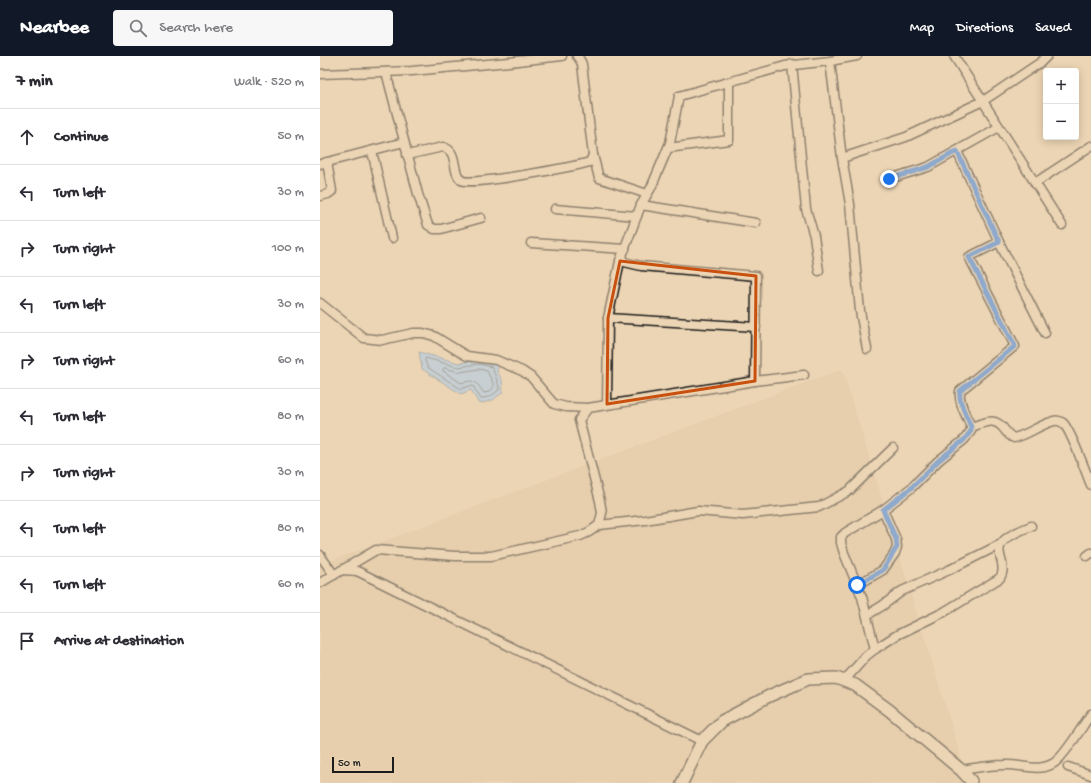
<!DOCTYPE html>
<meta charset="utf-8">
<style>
:root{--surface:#fff;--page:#f7f7f7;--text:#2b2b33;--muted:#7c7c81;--line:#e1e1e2;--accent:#111827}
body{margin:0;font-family:"Gochi Hand",sans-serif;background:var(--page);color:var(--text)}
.controls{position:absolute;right:12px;top:12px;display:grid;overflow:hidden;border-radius:4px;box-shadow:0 2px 10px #0003}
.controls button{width:36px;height:36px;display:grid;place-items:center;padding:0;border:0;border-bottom:1px solid var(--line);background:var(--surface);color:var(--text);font:20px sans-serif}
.scale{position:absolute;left:12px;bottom:10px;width:62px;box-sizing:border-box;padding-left:4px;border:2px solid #1c1c1c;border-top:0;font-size:11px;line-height:14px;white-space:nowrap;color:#1c1c1c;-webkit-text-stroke:3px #ecd5b4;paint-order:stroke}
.stop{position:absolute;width:12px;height:12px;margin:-9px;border:3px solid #1a73e8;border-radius:50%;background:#fff}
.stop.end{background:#1a73e8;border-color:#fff;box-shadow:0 1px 4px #0008}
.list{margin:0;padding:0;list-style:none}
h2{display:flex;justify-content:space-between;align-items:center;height:52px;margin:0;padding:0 16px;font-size:17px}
h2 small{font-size:13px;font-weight:400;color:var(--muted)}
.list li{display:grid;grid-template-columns:26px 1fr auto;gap:12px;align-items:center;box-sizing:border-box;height:56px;padding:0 16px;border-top:1px solid var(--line)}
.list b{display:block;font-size:15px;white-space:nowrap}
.list em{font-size:13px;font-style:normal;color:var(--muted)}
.icon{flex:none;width:22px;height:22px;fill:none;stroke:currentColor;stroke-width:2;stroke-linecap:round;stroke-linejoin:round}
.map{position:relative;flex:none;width:771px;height:727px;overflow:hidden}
header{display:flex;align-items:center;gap:24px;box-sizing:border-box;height:56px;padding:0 20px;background:var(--accent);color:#fff}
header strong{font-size:19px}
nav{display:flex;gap:22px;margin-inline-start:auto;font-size:14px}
.search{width:280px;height:36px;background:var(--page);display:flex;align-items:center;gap:10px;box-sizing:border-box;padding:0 14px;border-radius:4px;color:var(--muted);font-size:15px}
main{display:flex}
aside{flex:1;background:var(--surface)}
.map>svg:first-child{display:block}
.built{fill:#dfc6a4}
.water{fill:#9ac7f5;stroke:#68839e}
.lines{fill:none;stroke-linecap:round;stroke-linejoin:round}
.shore{stroke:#4e6073;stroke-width:1}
.street-casing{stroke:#1c1c1c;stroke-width:11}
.secondary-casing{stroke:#1c1c1c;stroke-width:14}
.street{stroke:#ecd5b4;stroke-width:8}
.secondary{stroke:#ecd5b4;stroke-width:11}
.route{stroke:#1a73e8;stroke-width:5}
.marked{fill:none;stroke:#c9500e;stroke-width:3;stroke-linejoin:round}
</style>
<header>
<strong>Nearbee</strong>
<div class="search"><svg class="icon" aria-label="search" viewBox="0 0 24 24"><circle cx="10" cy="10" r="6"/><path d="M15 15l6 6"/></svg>Search here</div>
<nav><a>Map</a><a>Directions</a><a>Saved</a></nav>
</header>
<main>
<aside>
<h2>7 min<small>Walk · 520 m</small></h2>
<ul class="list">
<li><svg class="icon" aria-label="ahead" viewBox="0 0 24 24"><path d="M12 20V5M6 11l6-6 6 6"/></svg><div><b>Continue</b></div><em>50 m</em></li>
<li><svg class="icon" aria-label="left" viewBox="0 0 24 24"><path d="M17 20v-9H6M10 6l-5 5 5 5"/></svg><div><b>Turn left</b></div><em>30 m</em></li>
<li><svg class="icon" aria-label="right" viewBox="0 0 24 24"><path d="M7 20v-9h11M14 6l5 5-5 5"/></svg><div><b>Turn right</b></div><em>100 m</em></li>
<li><svg class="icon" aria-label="left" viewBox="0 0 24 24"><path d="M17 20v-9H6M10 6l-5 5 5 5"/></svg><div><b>Turn left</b></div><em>30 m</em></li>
<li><svg class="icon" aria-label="right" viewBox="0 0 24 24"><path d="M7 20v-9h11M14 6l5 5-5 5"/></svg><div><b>Turn right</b></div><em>60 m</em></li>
<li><svg class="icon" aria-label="left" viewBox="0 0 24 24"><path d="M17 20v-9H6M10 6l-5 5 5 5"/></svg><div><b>Turn left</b></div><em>80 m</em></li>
<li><svg class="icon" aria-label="right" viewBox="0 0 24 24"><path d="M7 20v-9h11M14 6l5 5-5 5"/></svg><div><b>Turn right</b></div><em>30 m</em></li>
<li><svg class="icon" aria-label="left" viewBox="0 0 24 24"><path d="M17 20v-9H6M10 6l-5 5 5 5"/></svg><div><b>Turn left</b></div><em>80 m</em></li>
<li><svg class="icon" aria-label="left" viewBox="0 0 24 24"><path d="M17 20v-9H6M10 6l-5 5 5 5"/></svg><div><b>Turn left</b></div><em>60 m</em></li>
<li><svg class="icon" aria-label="arrive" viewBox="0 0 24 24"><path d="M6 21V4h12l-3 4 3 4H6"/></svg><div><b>Arrive at destination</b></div></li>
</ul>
</aside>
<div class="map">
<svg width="771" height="727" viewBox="0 0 771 727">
<rect width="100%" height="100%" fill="#ecd5b4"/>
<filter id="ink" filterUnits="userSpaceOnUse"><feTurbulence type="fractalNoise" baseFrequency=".025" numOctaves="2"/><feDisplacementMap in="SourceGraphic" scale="8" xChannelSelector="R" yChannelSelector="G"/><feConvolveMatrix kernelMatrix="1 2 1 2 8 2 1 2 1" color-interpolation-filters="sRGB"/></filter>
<g filter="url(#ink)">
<polygon class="built" points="522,313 649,727 0,727 0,509"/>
<polygon class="water" points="99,296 139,307 160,304 179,308 177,315 182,324 183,336 173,344 159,348 151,334 141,338 102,313"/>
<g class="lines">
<g class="shore">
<path d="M106,302l32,9 21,-3 13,3c2,7 7,15 7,23l-8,6 -10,3 -8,-13h-4l-8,3 -34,-22 -2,-7z"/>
<path d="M125,312l14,4 20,-3 8,2 6,12v5l-4,4 -5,1c-9,-12 -8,-14 -23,-10l-18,-12v-2z"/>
</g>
<g class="street-casing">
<g id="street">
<polyline points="634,0 742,169"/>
<polyline points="510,5 522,102 530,148 540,255 547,293"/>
<polyline points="472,8 486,153 494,180 499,215"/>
<polyline points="66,16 98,138 108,169 114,173 121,173 161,162"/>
<polyline points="0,18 92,15 189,6 242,0"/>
<polyline points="348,92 409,84 409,26"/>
<polyline points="52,95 72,182"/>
<polyline points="637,95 679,186 725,277"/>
<path d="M87,99l36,-8c16,4 8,24 18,33 7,7 115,-14 129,-18l3,-7 -11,-91 -2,-4 -3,-4"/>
<polyline points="273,99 279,122 327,138"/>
<polyline points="522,102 586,81 663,45 721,6 727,0"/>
<polyline points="0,108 84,86"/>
<polyline points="569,123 608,111 679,71"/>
<polyline points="715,127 771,90"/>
<polyline points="0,140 8,138 12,135 7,106"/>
<polyline points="321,149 436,167"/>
<polyline points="235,153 317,160"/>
<polyline points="211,187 305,193"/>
<polyline points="300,205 321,210 436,220 435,325"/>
<polyline points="0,247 44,282 62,284 93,277 103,277 114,280 140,296 147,300 176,304 202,315 211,321 234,348 246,351 268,352"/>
<polyline points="288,262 436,271"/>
<polyline points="287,348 288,262 300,205 321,149 331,132 350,87 359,40 465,10 510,5 537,0"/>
<path d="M651,371c14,-4 23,-11 33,2 3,4 5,7 10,9 13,-3 24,-12 37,-16 4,-2 8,-2 12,1 8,7 23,50 28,62"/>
<polyline points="279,469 282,457 280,445 259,364 268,352 435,325 484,319"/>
<polyline points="0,499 14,519"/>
<polyline points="767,500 771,497"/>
<polyline points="22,514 37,515 382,685"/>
<polyline points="0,527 56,494 135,500 171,500 260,480 269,476 279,469 325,464 378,455 423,459 499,451 529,435 573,392"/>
<polyline points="537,529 563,514 575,497 577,491 576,483 563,454"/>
<polyline points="547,559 562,550 582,535 629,514 681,488"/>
<path d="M555,593l-13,-52 -18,-44 -3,-10v-6l4,-4 38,-23 28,-22 27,-27 26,-21 7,-9v-4c-4,-11 -13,-24 -11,-36l55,-45 -46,-89 30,-15"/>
<path d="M524,625l22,-25 9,-7 22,-14 47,-23 56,-34c3,-5 3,-8 2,-15 -1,-5 -4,-11 -2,-16 2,-10 22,-17 31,-21"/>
<polyline points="748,711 771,719"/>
<path d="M641,714c14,-2 29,-5 43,-5 18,-1 34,8 50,-2 11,-7 29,-38 37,-49"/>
</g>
</g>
<g class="secondary-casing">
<polyline id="secondary" points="362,727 382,685 402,665 449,640 488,623 516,622 535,629 569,654 641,714 651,725"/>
</g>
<use href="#street" class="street"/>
<use href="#secondary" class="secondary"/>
</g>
</g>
<g class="lines" filter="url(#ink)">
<path class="route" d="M537,529l26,-15 14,-23 -1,-8 -13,-29 28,-22 27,-27 26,-21 7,-9v-4c-4,-11 -13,-25 -11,-36l55,-45 -46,-89 30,-15 -42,-91 -29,16 -39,12"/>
</g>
<path d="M0 0H771V727H0ZM300,205l136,15 -1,105 -148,23 1,-86z" fill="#ecd5b4" fill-opacity=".55" fill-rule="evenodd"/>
<path class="marked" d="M300,205l136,15 -1,105 -148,23 1,-86z"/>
</svg>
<div class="controls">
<button>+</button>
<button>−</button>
</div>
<div class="scale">50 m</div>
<div class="stop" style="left:537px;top:529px"></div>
<div class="stop end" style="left:569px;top:123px"></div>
</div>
</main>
